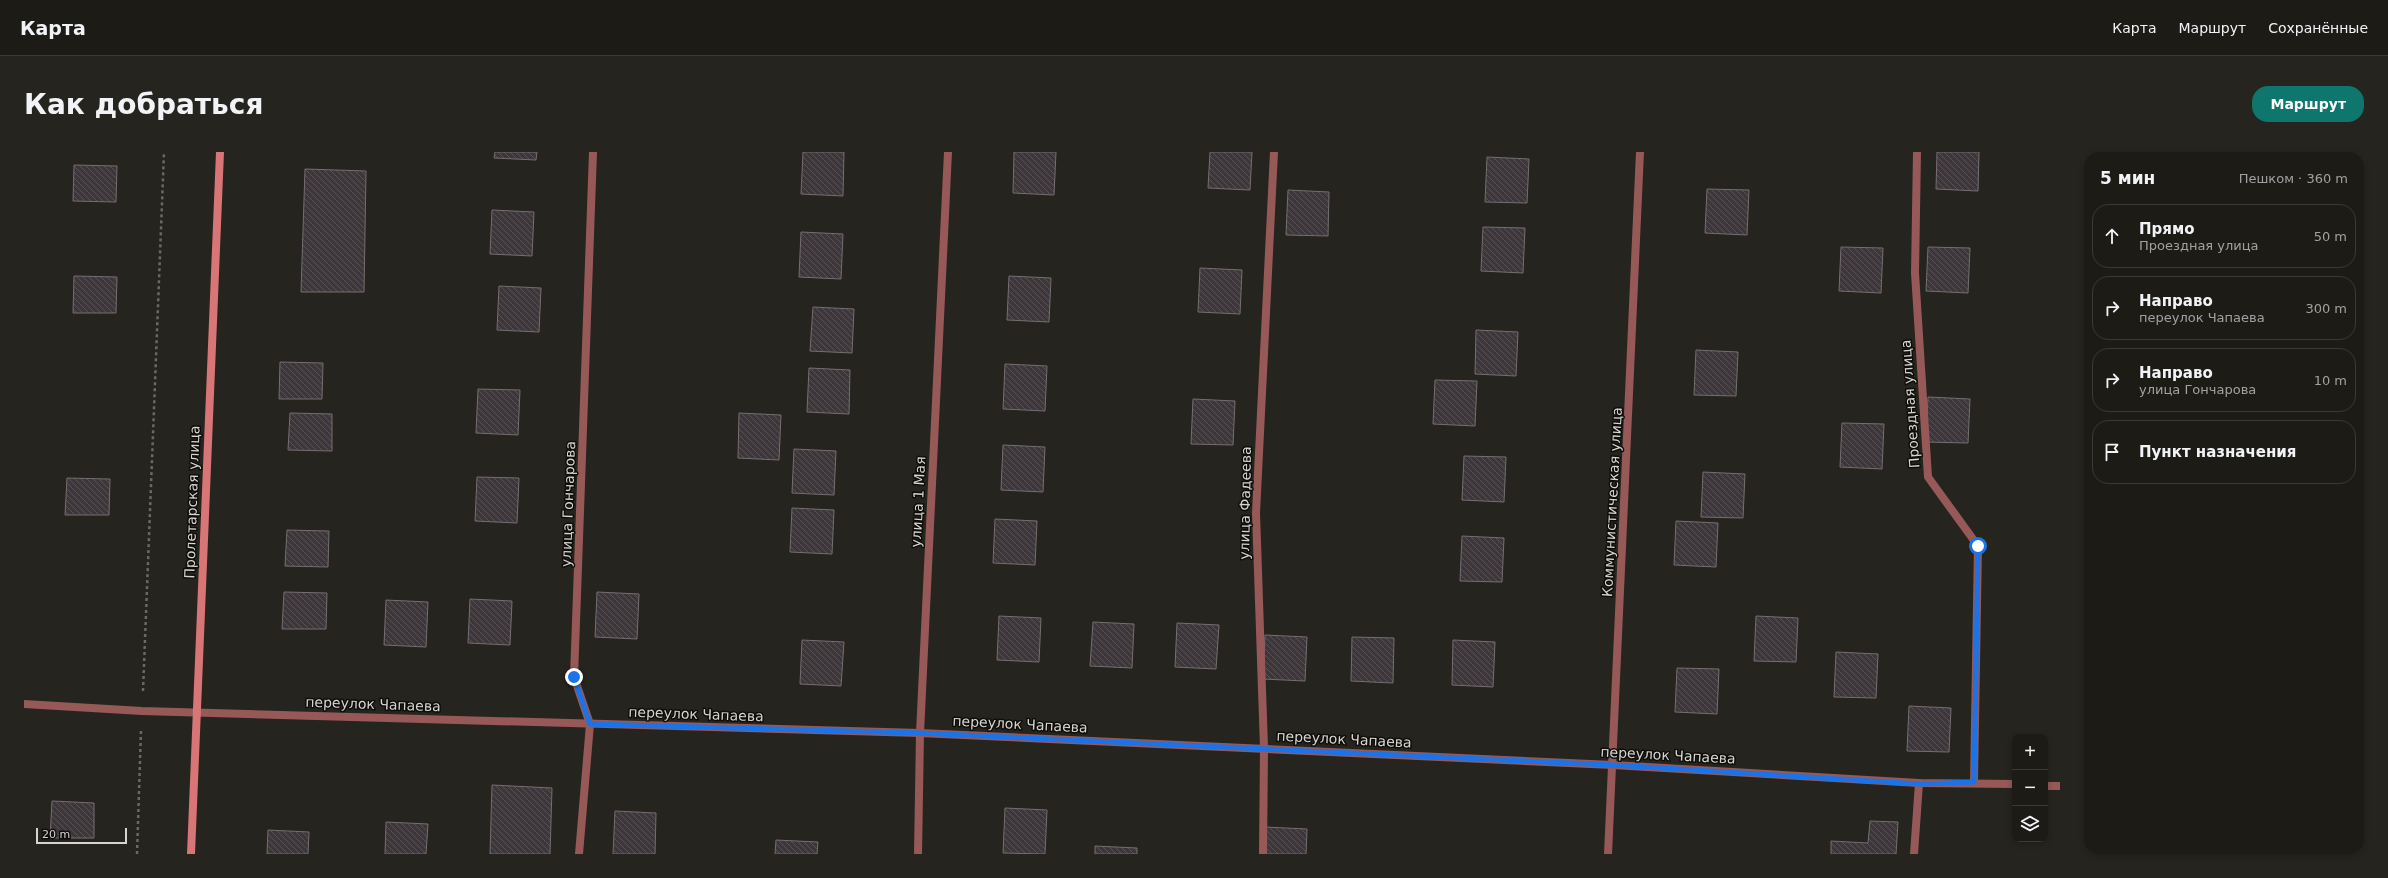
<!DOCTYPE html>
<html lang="ru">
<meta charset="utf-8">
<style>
:root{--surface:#1c1b16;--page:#25241f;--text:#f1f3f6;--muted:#a0a1a1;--line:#3a3935;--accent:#0f766e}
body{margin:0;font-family:"DejaVu Sans",sans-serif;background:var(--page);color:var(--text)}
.controls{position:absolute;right:12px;bottom:12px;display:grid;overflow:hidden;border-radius:8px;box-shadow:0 2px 6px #0003}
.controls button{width:36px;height:36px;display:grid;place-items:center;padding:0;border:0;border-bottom:1px solid var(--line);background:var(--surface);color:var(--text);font:20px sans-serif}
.scale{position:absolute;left:12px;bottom:10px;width:91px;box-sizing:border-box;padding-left:4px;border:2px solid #d6d5d1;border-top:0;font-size:11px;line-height:14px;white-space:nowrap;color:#d6d5d1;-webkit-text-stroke:3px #0e0d0a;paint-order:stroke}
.stop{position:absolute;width:12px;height:12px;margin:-9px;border:3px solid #1a73e8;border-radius:50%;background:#fff}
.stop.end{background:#1a73e8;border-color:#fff;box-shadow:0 1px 4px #0008}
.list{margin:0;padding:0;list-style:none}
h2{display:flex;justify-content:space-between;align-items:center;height:52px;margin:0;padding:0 16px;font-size:17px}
h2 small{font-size:13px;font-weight:400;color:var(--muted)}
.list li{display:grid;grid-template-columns:26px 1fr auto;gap:12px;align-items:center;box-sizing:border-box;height:64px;margin:0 8px 8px;padding:0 8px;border:1px solid var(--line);border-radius:16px}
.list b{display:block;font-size:15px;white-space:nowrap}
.list p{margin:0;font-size:13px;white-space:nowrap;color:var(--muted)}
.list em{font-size:13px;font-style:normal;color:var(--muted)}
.icon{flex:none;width:22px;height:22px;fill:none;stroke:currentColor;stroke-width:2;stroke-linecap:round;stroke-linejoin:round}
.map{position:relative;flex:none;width:2036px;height:702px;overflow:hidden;border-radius:16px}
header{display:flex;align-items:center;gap:24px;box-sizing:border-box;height:56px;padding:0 20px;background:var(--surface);border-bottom:1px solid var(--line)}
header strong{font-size:19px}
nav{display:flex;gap:22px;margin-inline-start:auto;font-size:14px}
.intro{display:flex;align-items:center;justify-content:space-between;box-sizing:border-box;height:96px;padding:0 24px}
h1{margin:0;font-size:28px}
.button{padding:10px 18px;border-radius:16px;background:var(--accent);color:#fff;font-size:14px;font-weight:700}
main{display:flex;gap:24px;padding:0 24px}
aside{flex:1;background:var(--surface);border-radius:16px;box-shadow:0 2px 6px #0003}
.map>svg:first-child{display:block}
.building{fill:url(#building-back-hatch);stroke:#766e71}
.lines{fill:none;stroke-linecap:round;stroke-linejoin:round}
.path{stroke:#6a6964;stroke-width:2.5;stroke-dasharray:3 3;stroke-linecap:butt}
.street{stroke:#975958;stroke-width:8}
.secondary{stroke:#d87576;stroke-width:8}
.route{stroke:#1a73e8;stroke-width:5}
.labels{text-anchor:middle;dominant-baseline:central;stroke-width:3;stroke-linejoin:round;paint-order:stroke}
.street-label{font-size:14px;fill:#d6d5d1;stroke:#0e0d0a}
</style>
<header>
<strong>Карта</strong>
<nav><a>Карта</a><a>Маршрут</a><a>Сохранённые</a></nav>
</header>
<div class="intro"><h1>Как добраться</h1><a class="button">Маршрут</a></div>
<main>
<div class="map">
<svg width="2036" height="702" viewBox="0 0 2036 702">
<defs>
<pattern id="building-back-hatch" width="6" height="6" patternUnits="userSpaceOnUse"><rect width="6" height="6" fill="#3d363a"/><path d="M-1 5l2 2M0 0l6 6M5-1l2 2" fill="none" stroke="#585255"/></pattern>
</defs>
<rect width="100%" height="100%" fill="#26241e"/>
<g class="building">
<polygon points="471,0 513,0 512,8 470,6"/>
<polygon points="779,0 820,0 819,44 777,42"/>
<polygon points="990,0 1032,0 1030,43 989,41"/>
<polygon points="1186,0 1228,0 1226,38 1184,36"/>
<polygon points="1913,0 1955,0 1954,39 1912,37"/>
<polygon points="1463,5 1505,7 1503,51 1461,50"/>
<polygon points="50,13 93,14 92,50 49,49"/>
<polygon points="281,17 342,19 340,140 277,140"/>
<polygon points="1683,37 1725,38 1723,83 1681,81"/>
<polygon points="1264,38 1305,40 1304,84 1262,83"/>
<polygon points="468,58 510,60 508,104 466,102"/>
<polygon points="1459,75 1501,76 1499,121 1457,119"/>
<polygon points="777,80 819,82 817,127 775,125"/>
<polygon points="1817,95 1859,96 1857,141 1815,139"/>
<polygon points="1904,95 1946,96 1944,141 1902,139"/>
<polygon points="1176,116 1218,118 1216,162 1174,160"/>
<polygon points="50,124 93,125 92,161 49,161"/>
<polygon points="985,124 1027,126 1025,170 983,168"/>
<polygon points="475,134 517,136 515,180 473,178"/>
<polygon points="789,155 830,157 828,201 786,199"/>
<polygon points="1452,178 1494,180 1492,224 1451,222"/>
<polygon points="1672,198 1714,200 1712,244 1670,243"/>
<polygon points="256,210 299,211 298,247 255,247"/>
<polygon points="981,212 1023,214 1021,259 979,257"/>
<polygon points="785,216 826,218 825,262 783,260"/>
<polygon points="1411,228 1453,229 1451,274 1409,272"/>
<polygon points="454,237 496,238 494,283 452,281"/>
<polygon points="1904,245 1946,247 1944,291 1902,290"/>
<polygon points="1169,247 1211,249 1209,293 1167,292"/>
<polygon points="266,261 308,262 308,299 264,298"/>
<polygon points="715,261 757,263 755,308 714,306"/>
<polygon points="1818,271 1860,272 1858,317 1816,315"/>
<polygon points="979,293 1021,295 1019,340 977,338"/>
<polygon points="770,297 812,299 810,343 768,341"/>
<polygon points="1440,304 1482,305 1480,350 1438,348"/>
<polygon points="1679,320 1721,322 1719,366 1677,365"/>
<polygon points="453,325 495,326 493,371 451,369"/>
<polygon points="43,326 86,327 85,363 41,363"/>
<polygon points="768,356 810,358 808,402 766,400"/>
<polygon points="971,367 1013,369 1011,413 969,411"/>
<polygon points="1652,369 1694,371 1692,415 1650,413"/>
<polygon points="263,378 305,379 304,415 261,414"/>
<polygon points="1438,384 1480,386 1478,430 1436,429"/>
<polygon points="260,440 303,441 302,477 258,477"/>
<polygon points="573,440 615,442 613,487 571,485"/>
<polygon points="446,447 488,449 486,493 444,491"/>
<polygon points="362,448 404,450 402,495 360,493"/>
<polygon points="975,464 1017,466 1015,510 973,508"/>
<polygon points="1732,464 1774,466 1772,510 1730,509"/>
<polygon points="1069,470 1110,472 1108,516 1066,514"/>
<polygon points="1153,471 1195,473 1192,517 1151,515"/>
<polygon points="1241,483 1283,485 1281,529 1239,527"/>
<polygon points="1328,485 1370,486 1369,531 1327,529"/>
<polygon points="778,488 820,490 817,534 776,532"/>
<polygon points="1429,488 1471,490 1469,535 1428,533"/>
<polygon points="1812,500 1854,502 1852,546 1810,545"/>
<polygon points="1653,516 1695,517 1693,562 1651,560"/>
<polygon points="1885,554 1927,556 1925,600 1883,599"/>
<polygon points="468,633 528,636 526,702 466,702"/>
<polygon points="28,649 70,651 70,686 26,686"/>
<polygon points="981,656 1023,658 1021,702 979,701"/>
<polygon points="591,659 632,661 631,702 589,702"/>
<polygon points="1846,669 1874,670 1872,702 1807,702 1807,689 1844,691"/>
<polygon points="362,670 404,672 402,702 361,702"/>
<polygon points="1241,675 1283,677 1282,702 1240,702"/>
<polygon points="244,678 285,680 284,702 243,702"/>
<polygon points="752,688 794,690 793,702 751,702"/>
<polygon points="1071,694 1113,696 1113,702 1071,702"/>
</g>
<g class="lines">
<g class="path">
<polyline points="119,539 140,0"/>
<polyline points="113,702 117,578"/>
</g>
<g class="street">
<polyline points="1893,0 1891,121 1904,325 1954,394 1950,630"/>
<polyline points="0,552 118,559 896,581 1589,613 1895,631 1991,632"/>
<polyline points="2021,634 2036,634"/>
<polyline points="555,702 566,572 550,525 569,0"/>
<polyline points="894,702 896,581 924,0"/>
<polyline points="1239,702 1240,596 1232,361 1250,0"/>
<polyline points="1584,702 1616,0"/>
<polyline points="1890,702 1895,631"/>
</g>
<polyline class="secondary" points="167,702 196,0"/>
</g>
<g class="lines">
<polyline class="route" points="550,525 566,572 896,581 1589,613 1895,632 1950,630 1954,394"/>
</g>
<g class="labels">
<g class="street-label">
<text transform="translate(1886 252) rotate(-94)">Проездная улица</text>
<text transform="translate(168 350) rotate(-88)">Пролетарская улица</text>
<text transform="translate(894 350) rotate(-87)">улица 1 Мая</text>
<text transform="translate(1588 350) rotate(-87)">Коммунистическая улица</text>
<text transform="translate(1221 351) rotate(-89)">улица Фадеева</text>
<text transform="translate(544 352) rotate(-88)">улица Гончарова</text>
<text transform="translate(349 552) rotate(2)">переулок Чапаева</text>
<text transform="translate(672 562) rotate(2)">переулок Чапаева</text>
<text transform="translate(996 572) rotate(3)">переулок Чапаева</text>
<text transform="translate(1320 587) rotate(3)">переулок Чапаева</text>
<text transform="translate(1644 603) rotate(3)">переулок Чапаева</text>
</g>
</g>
</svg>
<div class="controls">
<button>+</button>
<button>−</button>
<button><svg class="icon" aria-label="layers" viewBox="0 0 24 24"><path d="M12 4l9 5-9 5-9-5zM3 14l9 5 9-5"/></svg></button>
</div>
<div class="scale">20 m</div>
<div class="stop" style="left:1954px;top:394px"></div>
<div class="stop end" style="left:550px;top:525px"></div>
</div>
<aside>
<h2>5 мин<small>Пешком · 360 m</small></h2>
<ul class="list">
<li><svg class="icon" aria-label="ahead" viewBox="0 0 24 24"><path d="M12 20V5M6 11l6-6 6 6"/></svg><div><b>Прямо</b><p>Проездная улица</p></div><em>50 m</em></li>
<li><svg class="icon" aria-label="right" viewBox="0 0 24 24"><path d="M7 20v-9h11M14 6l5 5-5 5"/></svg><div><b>Направо</b><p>переулок Чапаева</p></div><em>300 m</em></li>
<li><svg class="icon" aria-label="right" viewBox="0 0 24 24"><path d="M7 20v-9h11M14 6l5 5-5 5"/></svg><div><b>Направо</b><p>улица Гончарова</p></div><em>10 m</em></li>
<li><svg class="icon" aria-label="arrive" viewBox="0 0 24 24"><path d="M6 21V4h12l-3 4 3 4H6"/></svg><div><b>Пункт назначения</b></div></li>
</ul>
</aside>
</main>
